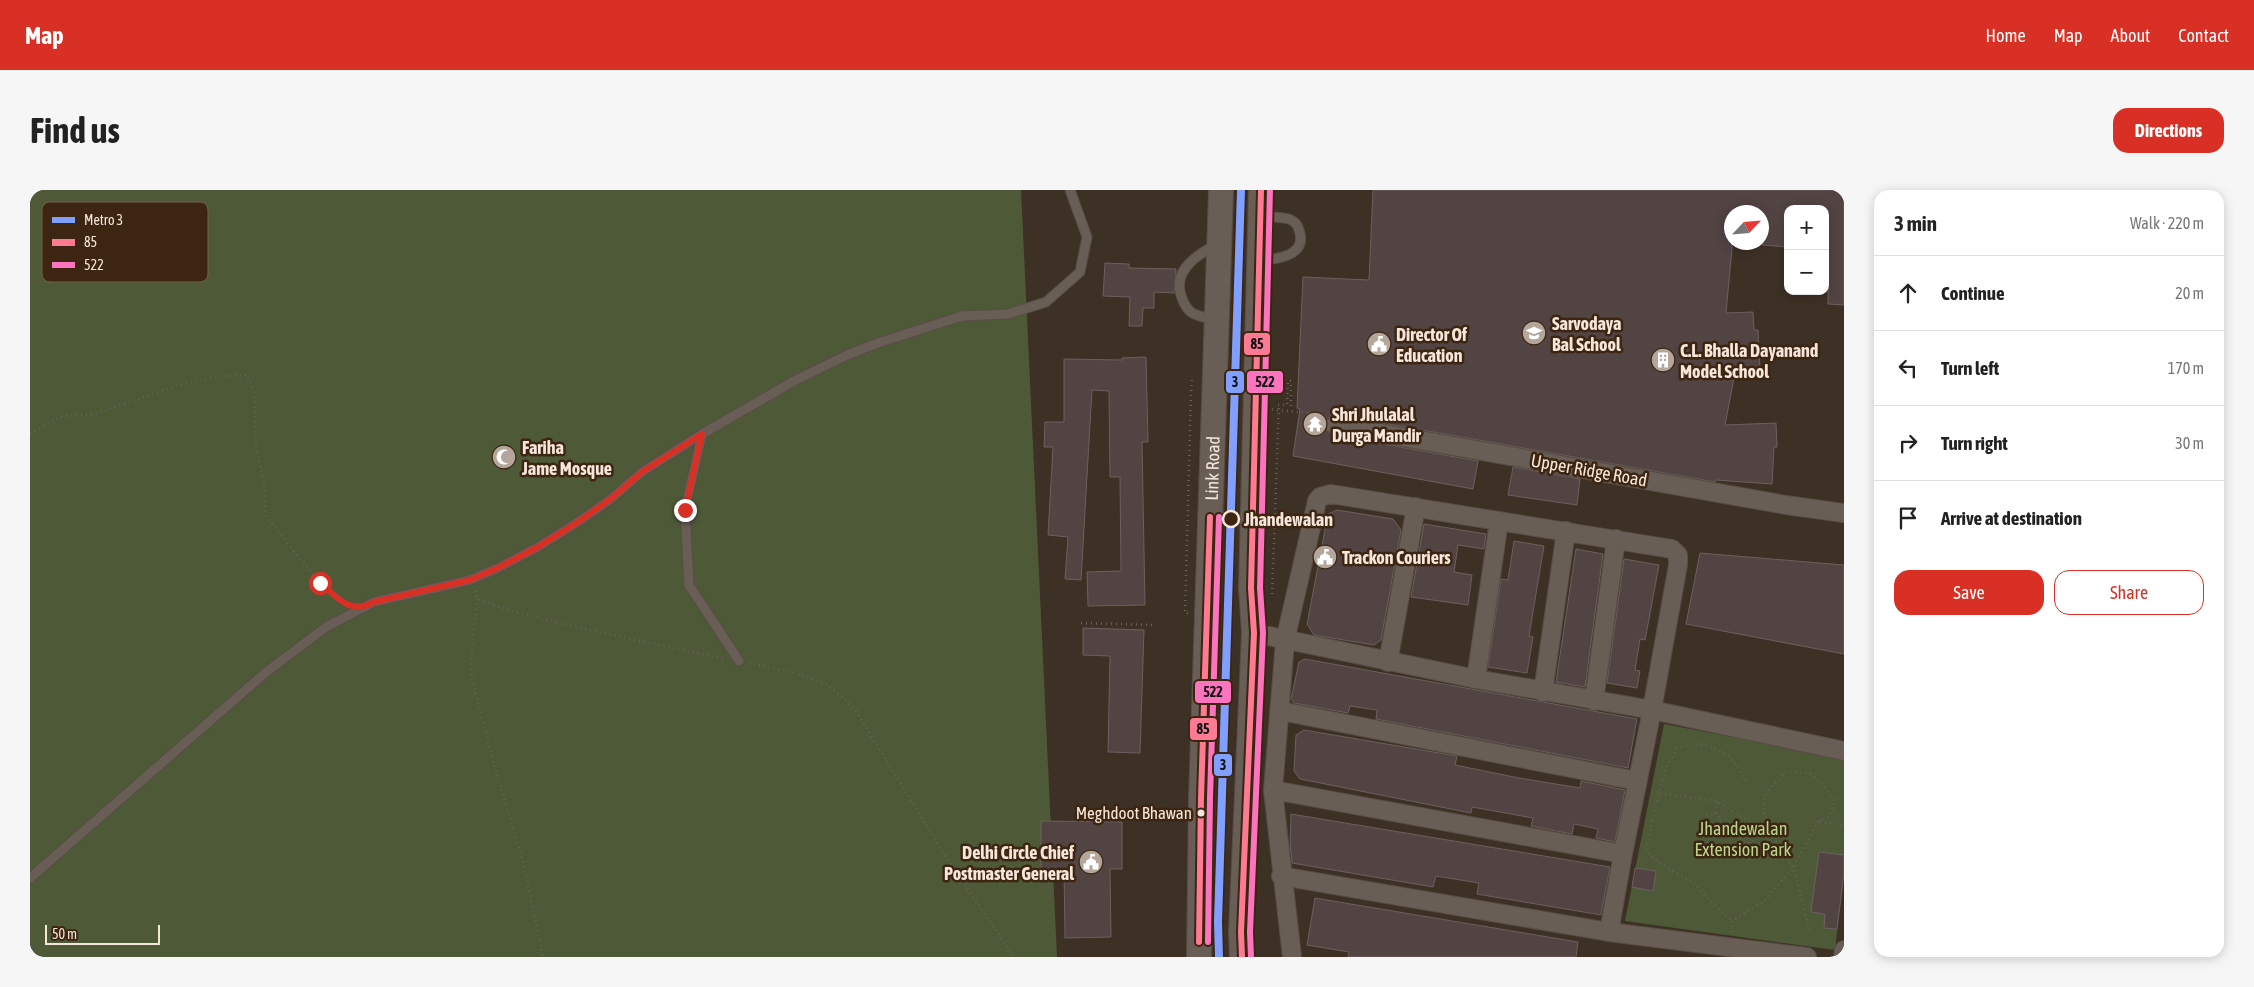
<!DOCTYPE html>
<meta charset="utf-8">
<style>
:root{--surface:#fff;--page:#f6f6f6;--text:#222;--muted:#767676;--line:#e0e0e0;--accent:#d93025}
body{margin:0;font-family:"Asap Condensed",sans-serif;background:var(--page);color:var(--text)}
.controls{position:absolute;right:15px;top:15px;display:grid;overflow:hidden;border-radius:10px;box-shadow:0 2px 12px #0003}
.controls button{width:45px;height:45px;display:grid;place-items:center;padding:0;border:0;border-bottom:1px solid var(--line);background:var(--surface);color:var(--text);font:25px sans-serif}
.compass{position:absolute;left:1694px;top:15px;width:45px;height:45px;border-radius:50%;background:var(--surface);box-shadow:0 2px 12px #0003;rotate:64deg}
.scale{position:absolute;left:15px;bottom:12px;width:115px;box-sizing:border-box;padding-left:5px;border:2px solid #f6e6da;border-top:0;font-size:14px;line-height:18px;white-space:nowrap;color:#f6e6da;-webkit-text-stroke:4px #3c2511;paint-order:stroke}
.stop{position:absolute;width:15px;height:15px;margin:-11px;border:4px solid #d93025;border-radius:50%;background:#fff}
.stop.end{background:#d93025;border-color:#fff;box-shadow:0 1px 5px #0008}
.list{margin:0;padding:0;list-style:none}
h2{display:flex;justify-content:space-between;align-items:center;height:65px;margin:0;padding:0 20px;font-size:21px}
h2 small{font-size:16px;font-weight:400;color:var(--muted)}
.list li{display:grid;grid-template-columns:32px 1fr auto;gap:15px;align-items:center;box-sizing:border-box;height:75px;padding:0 20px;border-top:1px solid var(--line)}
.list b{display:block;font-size:19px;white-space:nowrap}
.list em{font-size:16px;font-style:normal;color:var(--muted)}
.actions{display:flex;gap:10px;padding:15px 20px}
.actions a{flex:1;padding:11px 0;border:1px solid var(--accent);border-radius:15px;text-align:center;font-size:18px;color:var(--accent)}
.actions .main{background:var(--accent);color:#fff}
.icon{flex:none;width:28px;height:28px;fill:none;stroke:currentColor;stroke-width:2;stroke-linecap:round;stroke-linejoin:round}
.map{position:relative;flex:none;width:1814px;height:767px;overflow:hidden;border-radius:15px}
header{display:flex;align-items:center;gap:30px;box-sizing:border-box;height:70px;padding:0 25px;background:var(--accent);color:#fff}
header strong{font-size:24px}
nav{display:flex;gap:28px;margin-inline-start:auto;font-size:18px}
.intro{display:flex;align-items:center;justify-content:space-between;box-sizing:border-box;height:120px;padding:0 30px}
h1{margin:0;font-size:35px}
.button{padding:12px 22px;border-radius:15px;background:var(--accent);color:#fff;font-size:18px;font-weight:700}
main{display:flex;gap:30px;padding:0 30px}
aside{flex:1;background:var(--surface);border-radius:15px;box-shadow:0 2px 12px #0003}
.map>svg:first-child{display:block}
.green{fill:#4e5a37}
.building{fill:#534444;stroke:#6c605e}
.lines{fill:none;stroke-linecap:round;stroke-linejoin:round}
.lane-casing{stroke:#584d44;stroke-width:11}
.street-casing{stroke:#584d44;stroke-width:20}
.secondary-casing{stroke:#584d44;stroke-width:26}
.path{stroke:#6a605a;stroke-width:2.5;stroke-dasharray:1 4;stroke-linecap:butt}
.lane{stroke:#685e56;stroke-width:9}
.street{stroke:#685e56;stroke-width:18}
.secondary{stroke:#685e56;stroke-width:24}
.path-bridge{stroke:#6a605a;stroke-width:2.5;stroke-dasharray:1 4;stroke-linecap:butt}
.bus-1-casing{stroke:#3c2511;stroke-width:10}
.bus-2-casing{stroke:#3c2511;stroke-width:10}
.bus-1{stroke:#fe7a93;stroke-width:6}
.bus-2{stroke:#fc73be;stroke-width:6}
.metro-1-casing{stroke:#3c2511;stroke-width:11}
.metro-1{stroke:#809fff;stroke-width:8}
.route{stroke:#d93025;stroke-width:6}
.stop-dot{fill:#3c2511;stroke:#f6e6da;stroke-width:2.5}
.bus-dot{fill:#f6e6da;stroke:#3c2511;stroke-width:2}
.labels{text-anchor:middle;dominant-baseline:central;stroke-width:5;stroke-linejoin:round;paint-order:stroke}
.bus-label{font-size:17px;fill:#f6e6da;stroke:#3c2511;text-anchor:end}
.poi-label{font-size:18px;font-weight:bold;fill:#f6e6da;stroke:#3c2511;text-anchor:start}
.street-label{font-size:18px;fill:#f6e6da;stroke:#3c2511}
.stop-label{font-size:18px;font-weight:bold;fill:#f6e6da;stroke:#3c2511;text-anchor:start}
.park-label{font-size:18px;fill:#b9d68c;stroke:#3c2511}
.key{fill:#3c2511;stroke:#745f4d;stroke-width:1}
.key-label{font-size:14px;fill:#f6e6da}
.line-badge{stroke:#3c2511;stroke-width:2}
.pale-badge-label{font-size:14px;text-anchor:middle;font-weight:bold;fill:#111}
</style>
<header>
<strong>Map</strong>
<nav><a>Home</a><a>Map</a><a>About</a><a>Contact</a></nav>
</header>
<div class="intro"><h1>Find us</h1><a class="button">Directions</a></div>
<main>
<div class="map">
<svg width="1814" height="767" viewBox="0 0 1814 767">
<rect width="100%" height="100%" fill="#3d3025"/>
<g class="green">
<polygon points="0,0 991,0 1027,767 0,767"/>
<polygon points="1634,534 1814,568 1814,680 1805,760 1595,731"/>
</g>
<g class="building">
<polygon points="1343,0 1814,0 1814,115 1798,114 1798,83 1795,83 1798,60 1795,59 1795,19 1758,19 1758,57 1732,55 1732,22 1702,22 1702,58 1696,123 1723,122 1724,140 1728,140 1730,182 1705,183 1695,235 1746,233 1747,257 1744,257 1742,294 1686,290 1685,292 1307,225 1301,225 1295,233 1295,239 1303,245 1448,271 1443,299 1263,266 1270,219 1267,218 1273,87 1339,90"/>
<polygon points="1075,73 1099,74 1099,78 1146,79 1144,103 1124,102 1124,118 1113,118 1112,136 1099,136 1100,107 1073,106"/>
<polygon points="1116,167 1118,252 1112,252 1115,415 1058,416 1057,382 1091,381 1090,287 1080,287 1079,201 1062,200 1051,390 1035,389 1038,347 1018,345 1023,257 1014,257 1015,232 1034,232 1034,169 1092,170 1092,168"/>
<polygon points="1483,277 1550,289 1547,315 1478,305"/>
<polygon points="1307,320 1363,329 1371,340 1351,450 1344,455 1284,445 1277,434 1298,324"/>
<polygon points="1394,334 1456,344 1454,359 1428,355 1424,382 1442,385 1438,415 1381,407"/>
<polygon points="1484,351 1514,356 1499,446 1503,447 1497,483 1458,477 1471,389 1478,390"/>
<polygon points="1546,359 1573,364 1555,497 1526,492"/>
<polygon points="1670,363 1814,375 1814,464 1656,434"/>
<polygon points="1594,369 1629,375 1615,450 1610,449 1605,480 1610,481 1607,498 1577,493"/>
<polygon points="1053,438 1114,440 1110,563 1078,562 1080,466 1053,465"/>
<polygon points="1275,469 1607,529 1598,578 1346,529 1347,520 1320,516 1318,523 1264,513 1261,509 1269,472"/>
<polygon points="1274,540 1427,566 1425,575 1489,588 1550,598 1551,591 1595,600 1585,652 1566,648 1568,639 1544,634 1542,644 1501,636 1503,628 1442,617 1441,623 1270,589 1264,581 1266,545"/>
<polygon points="1261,624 1580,677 1571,725 1447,704 1449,693 1406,686 1403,697 1262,673 1260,654"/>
<polygon points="1011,631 1092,632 1092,679 1080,679 1081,747 1035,748 1034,679 1011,679"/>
<polygon points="1789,662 1814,665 1814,683 1807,739 1794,738 1795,724 1781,722"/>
<polygon points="1605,678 1626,681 1623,701 1602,697"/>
<polygon points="1285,708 1548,752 1546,767 1318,767 1319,762 1277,755"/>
</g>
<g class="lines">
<g class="lane-casing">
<g id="lane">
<path d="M1186,55c-20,10 -45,27 -34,53 2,6 6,13 12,16 6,3 16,4 23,6"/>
<path d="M1230,71c17,-2 48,-5 39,-31 -1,-5 -5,-9 -10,-11 -9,-2 -19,-2 -28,-3"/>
<polyline points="672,244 655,320 659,395 709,471"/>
<polyline points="0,688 235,483 296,437 344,412 440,390 468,378 508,357 548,332 582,308 612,282 672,244 764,191 817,165 848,153 932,126 978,124 1016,112 1050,82 1057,47 1040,0"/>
</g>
</g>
<g class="street-casing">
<g id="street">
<polyline points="1305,235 1756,315 1814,323"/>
<polyline points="1224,443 1446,489 1622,520 1814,561"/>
<polyline points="1358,472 1386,317"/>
<polyline points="1446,489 1469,331"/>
<polyline points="1513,502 1536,341"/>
<polyline points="1564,511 1586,349"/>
<polyline points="1251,521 1607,591"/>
<polyline points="1243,600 1593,664"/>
<polyline points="1251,686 1579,742 1593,664 1622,520 1648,375 1648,365 1642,359 1301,304 1290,307 1287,311 1255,451 1243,600 1262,767"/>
<polyline points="1579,742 1777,767"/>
<polyline points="1813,767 1814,760"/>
</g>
</g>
<g class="secondary-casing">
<g id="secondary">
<path id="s1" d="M1169,767l2,-159 20,-608"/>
<polyline points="1212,767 1211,742 1224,443 1221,398 1231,0"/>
</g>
</g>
<g class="path">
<polyline points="1248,215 1257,215 1258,191 1261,191 1261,220"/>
<polyline points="1278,223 1293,225"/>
<polyline points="0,243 33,226 65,224 148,195 189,186 217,185 224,201 226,258 234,292 236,326 290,393 316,415"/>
<polyline points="445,401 448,409 468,417 533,434 694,469"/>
<polyline points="1242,404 1249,215"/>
<polyline points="448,409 443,442 441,485 463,571 493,672 513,767"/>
<polyline points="1158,423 1155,423 1161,203 1162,190 1165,191"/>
<polyline points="1051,433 1124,435"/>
<polyline points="719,473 761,482 796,494 824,518 913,662 984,767"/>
<path d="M1716,591c-9,-20 -26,-36 -49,-37 -6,-1 -14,3 -20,4l-10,19 -8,26 58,8 34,22 19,5"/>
<polyline points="1622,601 1629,603 1616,661 1631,674 1664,693 1681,712 1702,731"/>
<polygon points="1685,623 1691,629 1688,637 1681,639 1675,634 1677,626"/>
<polyline points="1685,623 1687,611"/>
<polyline points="1790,632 1814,635"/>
<polyline points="1688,637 1710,645"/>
<polygon points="1719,638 1725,644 1722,652 1715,654 1709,649 1711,641"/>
<path d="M1701,742l1,-11 31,-19 30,-34 25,-46 11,-6 6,-14 -10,-15 -15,-14 -24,-1c-6,7 -18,16 -21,24 -8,23 17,53 28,72l2,4 14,58"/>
</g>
<use href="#lane" class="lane"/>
<use href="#street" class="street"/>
<use href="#secondary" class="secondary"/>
<polyline class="path-bridge" points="1234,289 1237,219 1278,223"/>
<g class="bus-1-casing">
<g id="bus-1">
<polyline points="1169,752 1171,608 1180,327"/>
<polyline points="1212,767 1211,742 1224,443 1221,398 1231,0"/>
</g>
</g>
<g class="bus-2-casing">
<g id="bus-2">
<polyline points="1178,752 1180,608 1189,327"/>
<polyline points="1221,767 1220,742 1233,443 1230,398 1240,0"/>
</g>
</g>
<use href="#bus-1" class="bus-1"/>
<use href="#bus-2" class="bus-2"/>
<g class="metro-1-casing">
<polyline id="metro-1" points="1189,767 1188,732 1211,0"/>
</g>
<use href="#metro-1" class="metro-1"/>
</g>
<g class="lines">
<path class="route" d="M290,393c18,15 29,32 54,19l96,-22 28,-12 40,-21 40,-25 34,-24 30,-26 60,-38 -17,76"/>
</g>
<defs>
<g id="school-disc" transform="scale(1.25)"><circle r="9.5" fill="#b5a69b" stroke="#3c2511"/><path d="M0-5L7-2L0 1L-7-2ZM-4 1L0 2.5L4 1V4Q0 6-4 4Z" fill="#fff"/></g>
<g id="civic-disc" transform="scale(1.25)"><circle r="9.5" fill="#b5a69b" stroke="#3c2511"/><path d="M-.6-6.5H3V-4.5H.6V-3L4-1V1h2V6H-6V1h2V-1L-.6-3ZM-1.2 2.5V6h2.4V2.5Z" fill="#fff"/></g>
<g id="building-disc" transform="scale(1.25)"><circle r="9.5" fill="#b5a69b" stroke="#3c2511"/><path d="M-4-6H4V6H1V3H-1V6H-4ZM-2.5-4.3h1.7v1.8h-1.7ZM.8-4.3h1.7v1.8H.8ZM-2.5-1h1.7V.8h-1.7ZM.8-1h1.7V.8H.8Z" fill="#fff"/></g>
<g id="temple-disc" transform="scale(1.25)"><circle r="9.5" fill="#b5a69b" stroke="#3c2511"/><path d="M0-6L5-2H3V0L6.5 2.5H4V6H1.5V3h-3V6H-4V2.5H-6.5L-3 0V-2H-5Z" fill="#fff"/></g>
<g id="mosque-disc" transform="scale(1.25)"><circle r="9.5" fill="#b5a69b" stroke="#3c2511"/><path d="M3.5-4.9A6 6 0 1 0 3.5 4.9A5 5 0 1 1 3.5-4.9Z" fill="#fff"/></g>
</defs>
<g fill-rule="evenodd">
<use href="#school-disc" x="1504" y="143"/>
<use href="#civic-disc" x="1349" y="154"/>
<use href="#building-disc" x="1633" y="170"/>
<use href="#temple-disc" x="1285" y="234"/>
<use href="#mosque-disc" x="474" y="267"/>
<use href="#civic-disc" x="1295" y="367"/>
<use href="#civic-disc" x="1061" y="672"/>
</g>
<circle class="stop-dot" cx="1201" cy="329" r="8"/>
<circle class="bus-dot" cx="1171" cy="623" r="4.5"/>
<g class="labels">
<g class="bus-label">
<text x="1162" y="623">Meghdoot Bhawan</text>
</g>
<g class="poi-label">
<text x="1522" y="133">Sarvodaya<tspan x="1522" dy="21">Bal School</tspan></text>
<text x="1366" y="144">Director Of<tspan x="1366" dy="21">Education</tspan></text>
<text x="1650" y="160">C.L. Bhalla Dayanand<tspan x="1650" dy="21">Model School</tspan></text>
<text x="1302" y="224">Shri Jhulalal<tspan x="1302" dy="21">Durga Mandir</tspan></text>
<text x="492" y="257">Fariha<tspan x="492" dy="21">Jame Mosque</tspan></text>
<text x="1312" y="367">Trackon Couriers</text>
<text x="1044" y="662" text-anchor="end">Delhi Circle Chief<tspan x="1044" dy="21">Postmaster General</tspan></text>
</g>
<g class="street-label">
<text stroke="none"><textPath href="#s1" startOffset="489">Link Road</textPath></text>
<text transform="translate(1559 280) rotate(10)">Upper Ridge Road</text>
</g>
<g class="stop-label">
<text x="1214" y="329">Jhandewalan</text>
</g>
<g class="park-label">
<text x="1713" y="638">Jhandewalan<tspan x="1713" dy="21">Extension Park</tspan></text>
</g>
</g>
<rect x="12" y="12" width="166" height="80" rx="8" class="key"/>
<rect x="22" y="27" width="23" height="6" fill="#809fff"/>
<rect x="22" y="49" width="23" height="7" fill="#fe7a93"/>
<rect x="22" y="72" width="23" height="6" fill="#fc73be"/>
<g class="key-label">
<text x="54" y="35">Metro 3</text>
<text x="54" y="57">85</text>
<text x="54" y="80">522</text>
</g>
<g class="line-badge">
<rect x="1213" y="142" width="28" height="24" rx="5" fill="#fe7a93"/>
<rect x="1195" y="180" width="20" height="24" rx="5" fill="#809fff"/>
<rect x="1216" y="180" width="38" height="24" rx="5" fill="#fc73be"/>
<rect x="1164" y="490" width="38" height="24" rx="5" fill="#fc73be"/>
<rect x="1159" y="527" width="29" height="24" rx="5" fill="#fe7a93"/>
<rect x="1183" y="563" width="20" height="24" rx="5" fill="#809fff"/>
</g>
<g class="pale-badge-label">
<text x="1227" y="159">85</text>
<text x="1205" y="197">3</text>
<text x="1235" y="197">522</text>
<text x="1183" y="507">522</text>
<text x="1173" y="544">85</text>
<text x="1193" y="580">3</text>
</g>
</svg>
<div class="controls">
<button>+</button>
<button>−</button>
</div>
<svg class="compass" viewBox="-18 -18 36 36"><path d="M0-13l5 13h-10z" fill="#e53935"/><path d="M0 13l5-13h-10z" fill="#767676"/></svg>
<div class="scale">50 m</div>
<div class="stop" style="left:290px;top:393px"></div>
<div class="stop end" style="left:655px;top:320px"></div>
</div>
<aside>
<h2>3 min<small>Walk · 220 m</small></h2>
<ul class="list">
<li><svg class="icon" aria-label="ahead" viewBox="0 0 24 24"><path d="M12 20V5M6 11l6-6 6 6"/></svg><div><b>Continue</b></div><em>20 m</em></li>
<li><svg class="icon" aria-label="left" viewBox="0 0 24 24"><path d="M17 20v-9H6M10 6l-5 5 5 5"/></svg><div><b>Turn left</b></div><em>170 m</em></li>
<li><svg class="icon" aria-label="right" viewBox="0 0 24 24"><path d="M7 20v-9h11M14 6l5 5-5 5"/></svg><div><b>Turn right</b></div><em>30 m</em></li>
<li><svg class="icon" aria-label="arrive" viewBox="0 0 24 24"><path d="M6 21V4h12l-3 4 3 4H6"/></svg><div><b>Arrive at destination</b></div></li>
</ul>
<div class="actions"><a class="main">Save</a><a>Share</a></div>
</aside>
</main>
